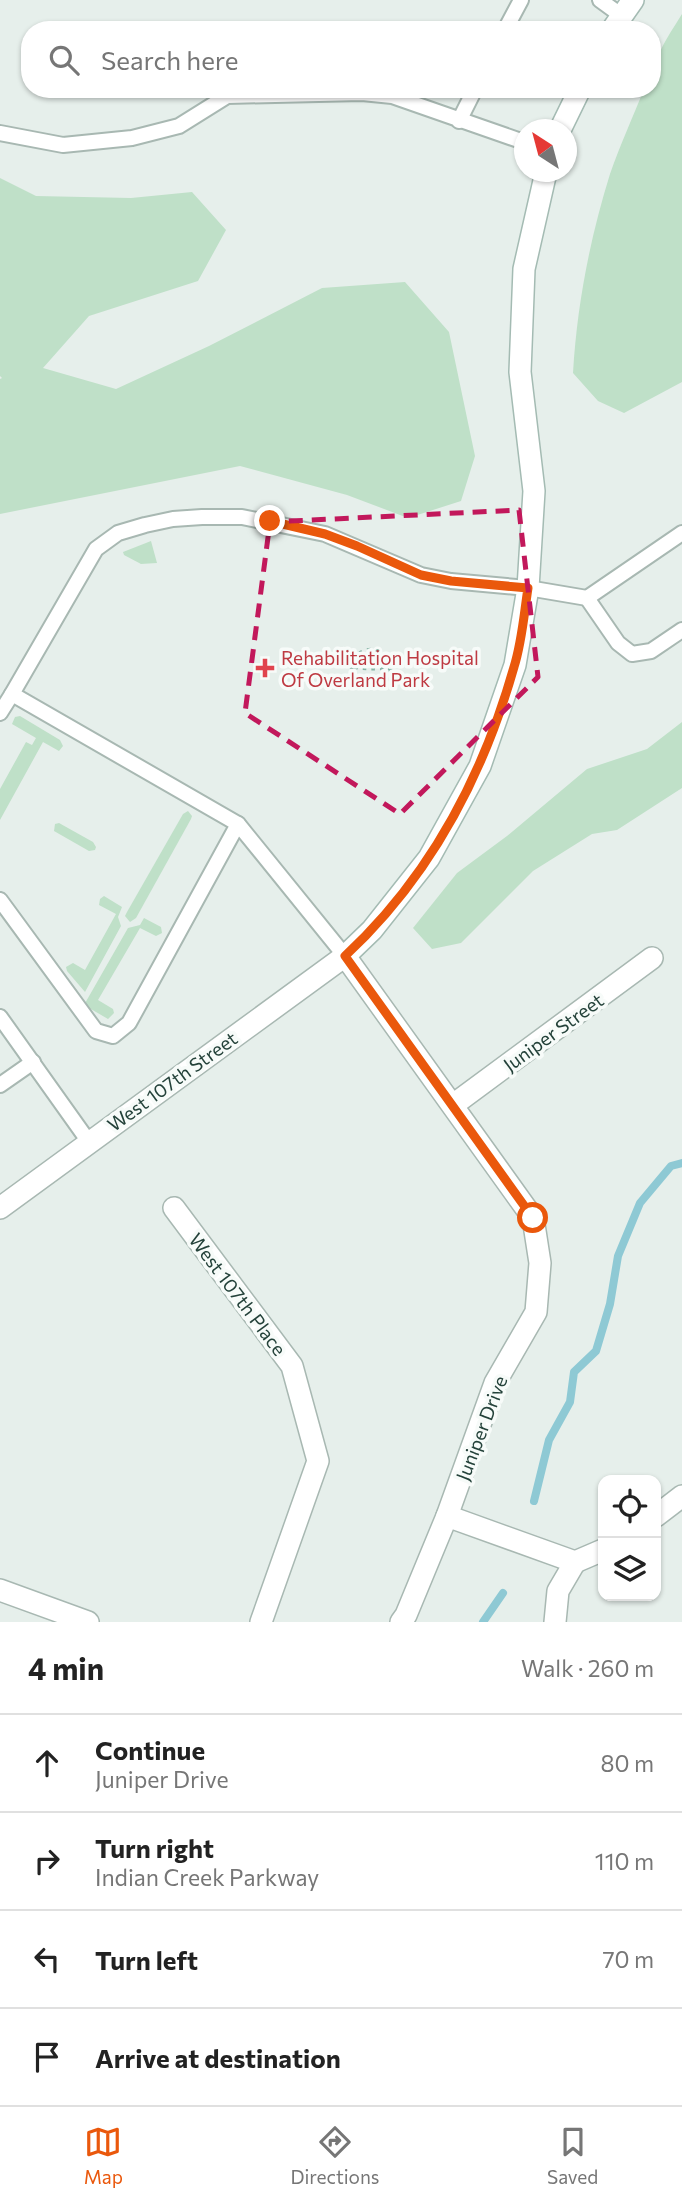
<!DOCTYPE html>
<meta charset="utf-8">
<style>
:root{--surface:#fff;--page:#f2f2f2;--text:#222;--muted:#767676;--line:#e0e0e0;--accent:#ea580c}
body{margin:0;font-family:Commissioner,sans-serif;background:var(--page);color:var(--text)}
.controls{position:absolute;right:21px;bottom:21px;display:grid;overflow:hidden;border-radius:14px;box-shadow:0 2px 5px #0004}
.controls button{width:63px;height:63px;display:grid;place-items:center;padding:0;border:0;border-bottom:2px solid var(--line);background:var(--surface);color:var(--text);font:35px sans-serif}
.compass{position:absolute;left:514px;top:119px;width:63px;height:63px;border-radius:50%;background:var(--surface);box-shadow:0 2px 5px #0004;rotate:324deg}
.stop{position:absolute;width:21px;height:21px;margin:-16px;border:5px solid #ea580c;border-radius:50%;background:#fff}
.stop.end{background:#ea580c;border-color:#fff;box-shadow:0 2px 7px #0008}
.list{margin:0;padding:0;list-style:none}
h2{display:flex;justify-content:space-between;align-items:center;height:91px;margin:0;padding:0 28px;font-size:30px}
h2 small{font-size:23px;font-weight:400;color:var(--muted)}
.list li{display:grid;grid-template-columns:46px 1fr auto;gap:21px;align-items:center;box-sizing:border-box;height:98px;padding:0 28px;border-top:2px solid var(--line)}
.list b{display:block;font-size:26px;white-space:nowrap}
.list p{margin:0;font-size:23px;white-space:nowrap;color:var(--muted)}
.list em{font-size:23px;font-style:normal;color:var(--muted)}
.icon{flex:none;width:38px;height:38px;fill:none;stroke:currentColor;stroke-width:2;stroke-linecap:round;stroke-linejoin:round}
.map{position:relative;flex:none;width:682px;height:1622px;overflow:hidden}
.search{position:absolute;background:var(--surface);box-shadow:0 2px 5px #0004;left:21px;right:21px;top:21px;height:77px;display:flex;align-items:center;gap:18px;box-sizing:border-box;padding:0 24px;border-radius:28px;color:var(--muted);font-size:26px}
.sheet{height:483px;background:var(--surface)}
nav{display:flex;justify-content:space-around;align-items:center;box-sizing:border-box;height:98px;border-top:2px solid var(--line);background:var(--surface);font-size:19px;color:var(--muted)}
nav a{display:grid;justify-items:center;gap:4px}
nav .on{color:var(--accent)}
.map>svg:first-child{display:block}
.green{fill:#bfe0c8}
.lines{fill:none;stroke-linecap:round;stroke-linejoin:round}
.stream{stroke:#8ec9d4;stroke-width:8}
.lane-casing{stroke:#a8b8b2;stroke-width:18}
.street-casing{stroke:#a8b8b2;stroke-width:24}
.secondary-casing{stroke:#a4bbb3;stroke-width:24}
.path{stroke:#86b3a5;stroke-width:4.5;stroke-dasharray:3.5 5;stroke-linecap:butt}
.lane{stroke:#fff;stroke-width:14}
.street{stroke:#fff;stroke-width:21}
.secondary{stroke:#fff;stroke-width:21}
.route{stroke:#ea580c;stroke-width:9}
.marked{fill:none;stroke:#c2185b;stroke-width:5;stroke-dasharray:14 9;stroke-linejoin:round}
.health-dot{fill:#e0444e;stroke:#f7fbf9;stroke-width:2.5}
.labels{text-anchor:middle;dominant-baseline:central;stroke-width:7;stroke-linejoin:round;paint-order:stroke}
.health-label{font-size:19px;fill:#be3a42;stroke:#f7fbf9;text-anchor:start}
.street-label{font-size:19px;fill:#24423a;stroke:#f7fbf9}
</style>
<div class="map">
<svg width="682" height="1622" viewBox="0 0 682 1622">
<rect width="100%" height="100%" fill="#e6efeb"/>
<g class="green">
<path d="M682,14v368l-58,31 -26,-12 -25,-28c4,-68 17,-135 37,-199 10,-29 23,-57 34,-85h8c0,-31 14,-49 30,-75z"/>
<polygon points="0,178 36,196 131,198 192,192 226,230 198,281 89,316 43,368 116,389 209,346 322,288 405,282 449,332 475,456 461,501 408,518 347,495 240,466 0,514 0,379 2,378 0,376"/>
<polygon points="151,541 157,563 141,564 124,555 123,552"/>
<polygon points="20,716 60,740 63,746 59,751 43,742 0,820 0,789 26,742 32,745 36,738 12,724 15,717"/>
<polygon points="682,722 682,788 617,830 592,834 533,871 461,943 432,949 413,928 457,873 507,836 587,769 647,749"/>
<polygon points="188,811 192,816 191,819 136,918 130,922 125,916 127,912 183,814"/>
<polygon points="59,823 93,842 96,847 95,850 89,851 54,831 55,824"/>
<polygon points="104,896 122,907 118,917 121,926 85,992 67,971 66,967 73,963 85,970 116,914 99,905 100,899"/>
<polygon points="144,918 161,927 162,933 156,936 140,928 98,1000 113,1009 114,1013 108,1019 84,1005 128,928 140,925"/>
</g>
<g class="lines">
<g class="stream">
<polyline points="534,1501 549,1440 570,1402 574,1372 596,1351 610,1304 618,1256 640,1203 671,1166 682,1163"/>
<polyline points="483,1622 503,1593"/>
</g>
<g class="lane-casing">
<g id="lane">
<polyline points="600,0 622,16"/>
<polyline points="505,30 521,0"/>
<polyline points="459,121 475,89"/>
<polyline points="0,133 63,145 132,138 179,126 227,96 362,93 392,96 524,142"/>
<polyline points="587,598 618,643 632,654 651,651 682,630"/>
<polyline points="0,713 12,694"/>
<polyline points="0,900 96,1031 113,1036 129,1023 238,824"/>
<polyline points="345,956 238,824 12,694 96,549 118,533 145,525 173,519 202,517 242,517 325,534 421,575 451,581 528,588 587,598 682,533"/>
<polyline points="0,1017 89,1142"/>
<polyline points="0,1085 33,1062"/>
</g>
</g>
<g class="street-casing">
<g id="street">
<polyline points="453,1105 652,958"/>
<polyline points="0,1208 345,956 533,1218 540,1263 536,1312 495,1383 447,1516 406,1615 401,1622"/>
<polyline points="174,1208 292,1366 318,1461 261,1622"/>
<polyline points="447,1516 575,1562 603,1550"/>
<polyline points="656,1516 682,1496"/>
<polyline points="0,1590 88,1622"/>
<polyline points="555,1622 558,1591 575,1562"/>
</g>
</g>
<g class="secondary-casing">
<g id="secondary">
<polyline points="612,30 633,0"/>
<polyline points="560,130 580,89"/>
<polyline points="345,956 372,930 429,858 480,766 515,665 528,588 534,491 520,372 524,269 546,172"/>
</g>
</g>
<g class="path">
<path d="M326,650c14,21 41,18 63,18"/>
<circle cx="371" cy="669" r="19"/>
</g>
<use href="#lane" class="lane"/>
<use href="#street" class="street"/>
<use href="#secondary" class="secondary"/>
</g>
<g class="lines">
<path class="route" d="M270,521l55,13 32,12 64,29 30,6 77,7c-4,26 -6,54 -14,79 -31,109 -85,211 -169,289l188,262"/>
</g>
<path class="marked" d="M519,510l19,167 -138,137 -155,-101 25,-191z"/>
<path class="health-dot" d="M261.5 657.5h7v7h7v7h-7v7h-7v-7h-7v-7h7z"/>
<g class="labels">
<g class="health-label">
<text x="281" y="657">Rehabilitation Hospital<tspan x="281" dy="22">Of Overland Park</tspan></text>
</g>
<g class="street-label">
<text transform="translate(553 1032) rotate(-36)">Juniper Street</text>
<text transform="translate(172 1081) rotate(-36)">West 107th Street</text>
<text transform="translate(238 1294) rotate(53)">West 107th Place</text>
<text transform="translate(481 1428) rotate(-69)">Juniper Drive</text>
</g>
</g>
</svg>
<div class="controls">
<button><svg class="icon" aria-label="locate" viewBox="0 0 24 24"><circle cx="12" cy="12" r="6"/><path d="M12 2v4M12 18v4M2 12h4M18 12h4"/></svg></button>
<button><svg class="icon" aria-label="layers" viewBox="0 0 24 24"><path d="M12 4l9 5-9 5-9-5zM3 14l9 5 9-5"/></svg></button>
</div>
<svg class="compass" viewBox="-18 -18 36 36"><path d="M0-13l5 13h-10z" fill="#e53935"/><path d="M0 13l5-13h-10z" fill="#767676"/></svg>
<div class="stop" style="left:533px;top:1218px"></div>
<div class="stop end" style="left:270px;top:521px"></div>
<div class="search"><svg class="icon" aria-label="search" viewBox="0 0 24 24"><circle cx="10" cy="10" r="6"/><path d="M15 15l6 6"/></svg>Search here</div>
</div>
<section class="sheet">
<h2>4 min<small>Walk · 260 m</small></h2>
<ul class="list">
<li><svg class="icon" aria-label="ahead" viewBox="0 0 24 24"><path d="M12 20V5M6 11l6-6 6 6"/></svg><div><b>Continue</b><p>Juniper Drive</p></div><em>80 m</em></li>
<li><svg class="icon" aria-label="right" viewBox="0 0 24 24"><path d="M7 20v-9h11M14 6l5 5-5 5"/></svg><div><b>Turn right</b><p>Indian Creek Parkway</p></div><em>110 m</em></li>
<li><svg class="icon" aria-label="left" viewBox="0 0 24 24"><path d="M17 20v-9H6M10 6l-5 5 5 5"/></svg><div><b>Turn left</b></div><em>70 m</em></li>
<li><svg class="icon" aria-label="arrive" viewBox="0 0 24 24"><path d="M6 21V4h12l-3 4 3 4H6"/></svg><div><b>Arrive at destination</b></div></li>
</ul>
</section>
<nav>
<a class="on"><svg class="icon" aria-label="map" viewBox="0 0 24 24"><path d="M3 6l6-2 6 2 6-2v14l-6 2-6-2-6 2zM9 4v14M15 6v14"/></svg>Map</a>
<a><svg class="icon" aria-label="directions" viewBox="0 0 24 24"><path d="M12 3l9 9-9 9-9-9zM9 14v-3h6M13 9l2 2-2 2"/></svg>Directions</a>
<a><svg class="icon" aria-label="saved" viewBox="0 0 24 24"><path d="M7 4h10v16l-5-4-5 4z"/></svg>Saved</a>
</nav>
